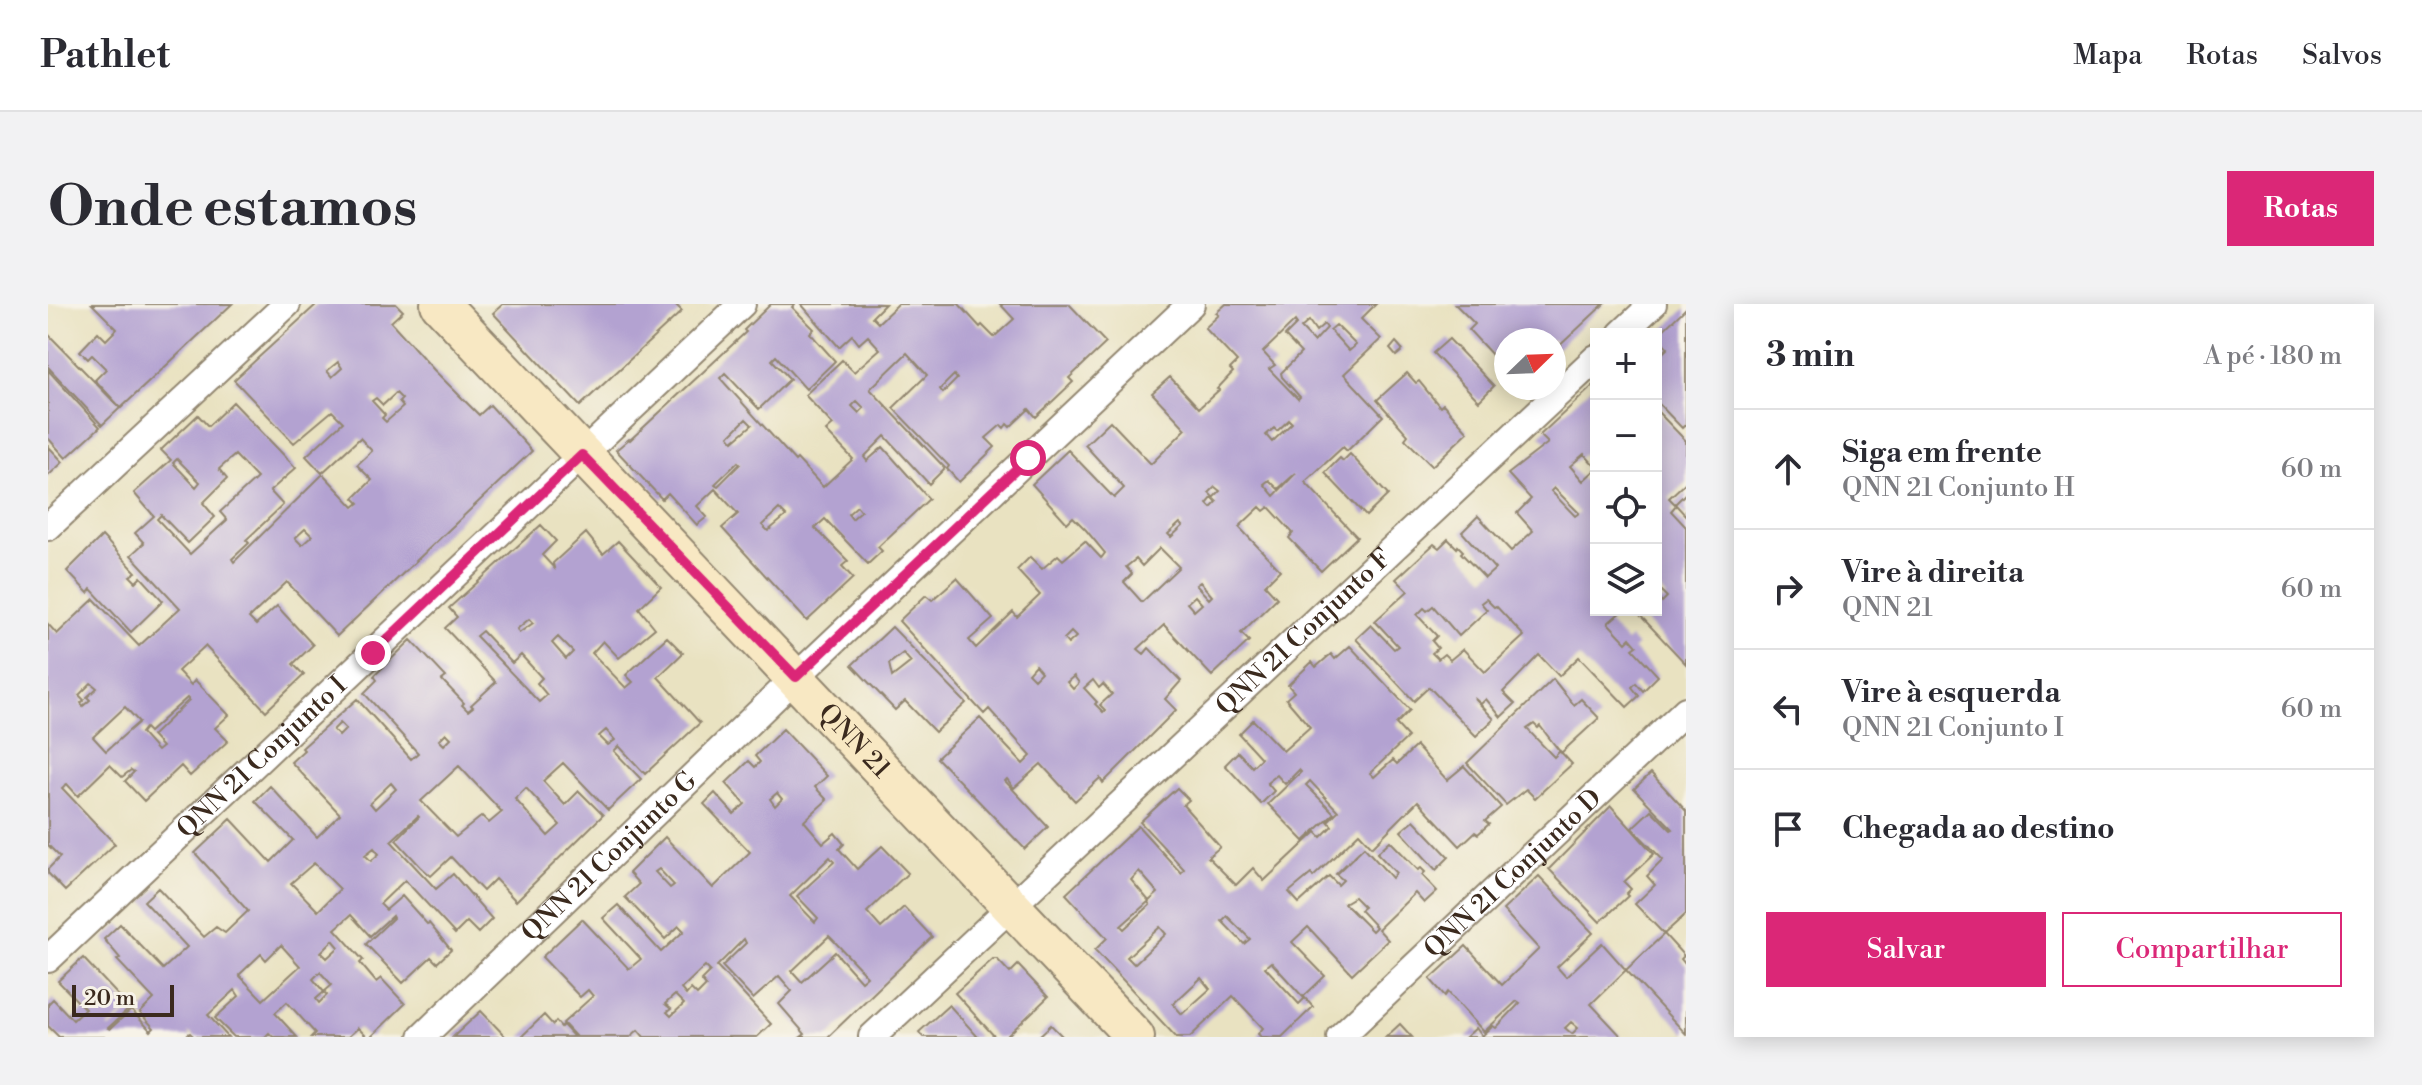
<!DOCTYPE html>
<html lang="pt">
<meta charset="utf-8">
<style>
:root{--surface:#fff;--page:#f2f2f3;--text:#2b2b33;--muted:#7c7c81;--line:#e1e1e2;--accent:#db2777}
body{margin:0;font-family:"Libre Bodoni",serif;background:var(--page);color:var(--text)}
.controls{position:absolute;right:24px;top:24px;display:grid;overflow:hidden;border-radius:0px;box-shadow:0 4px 20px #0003}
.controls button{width:72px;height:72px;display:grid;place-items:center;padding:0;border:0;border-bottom:2px solid var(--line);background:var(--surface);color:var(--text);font:40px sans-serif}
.compass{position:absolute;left:1446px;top:24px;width:72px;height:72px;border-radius:50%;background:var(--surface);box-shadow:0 4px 20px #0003;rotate:67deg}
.scale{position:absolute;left:24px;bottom:20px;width:102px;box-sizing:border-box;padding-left:8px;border:4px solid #3b2a1e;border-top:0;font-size:22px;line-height:28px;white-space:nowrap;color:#3b2a1e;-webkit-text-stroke:6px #f7f3e8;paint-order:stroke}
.stop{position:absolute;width:24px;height:24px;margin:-18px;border:6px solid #db2777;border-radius:50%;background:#fff}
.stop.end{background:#db2777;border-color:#fff;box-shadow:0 2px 8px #0008}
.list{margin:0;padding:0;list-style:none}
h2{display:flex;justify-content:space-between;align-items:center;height:104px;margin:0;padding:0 32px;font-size:34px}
h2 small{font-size:26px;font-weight:400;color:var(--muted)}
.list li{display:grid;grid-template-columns:52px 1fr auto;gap:24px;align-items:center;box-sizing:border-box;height:120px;padding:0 32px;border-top:2px solid var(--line)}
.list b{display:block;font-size:30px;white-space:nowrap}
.list p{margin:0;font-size:26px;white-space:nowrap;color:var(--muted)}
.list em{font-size:26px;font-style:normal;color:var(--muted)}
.actions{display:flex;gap:16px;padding:24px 32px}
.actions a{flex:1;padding:18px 0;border:2px solid var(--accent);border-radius:0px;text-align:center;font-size:28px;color:var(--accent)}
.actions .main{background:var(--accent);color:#fff}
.icon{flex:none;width:44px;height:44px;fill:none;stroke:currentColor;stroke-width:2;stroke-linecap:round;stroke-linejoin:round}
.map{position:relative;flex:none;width:1638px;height:733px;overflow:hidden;border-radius:0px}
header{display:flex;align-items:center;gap:48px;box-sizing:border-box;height:112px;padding:0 40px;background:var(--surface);border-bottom:2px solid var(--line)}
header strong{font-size:38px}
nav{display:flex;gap:44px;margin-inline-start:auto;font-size:28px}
.intro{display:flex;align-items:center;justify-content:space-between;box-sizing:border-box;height:192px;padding:0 48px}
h1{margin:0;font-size:56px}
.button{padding:20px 36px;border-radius:0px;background:var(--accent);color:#fff;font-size:28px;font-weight:700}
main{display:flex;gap:48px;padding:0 48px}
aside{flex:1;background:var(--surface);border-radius:0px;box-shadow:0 4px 20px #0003}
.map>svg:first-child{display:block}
.building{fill:#b3a2d1;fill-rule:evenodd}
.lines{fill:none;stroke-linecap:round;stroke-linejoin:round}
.street-casing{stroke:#928670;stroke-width:30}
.secondary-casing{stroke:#928670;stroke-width:42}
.street{stroke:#fff;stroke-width:26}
.secondary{stroke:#f8e8c3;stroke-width:38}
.route{stroke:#db2777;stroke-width:10}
.labels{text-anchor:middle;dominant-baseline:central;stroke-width:7;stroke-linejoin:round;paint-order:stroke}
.street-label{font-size:26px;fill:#3b2a1e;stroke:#f7f3e8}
</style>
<header>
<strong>Pathlet</strong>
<nav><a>Mapa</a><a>Rotas</a><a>Salvos</a></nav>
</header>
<div class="intro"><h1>Onde estamos</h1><a class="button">Rotas</a></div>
<main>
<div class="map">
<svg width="1638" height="733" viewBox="0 0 1638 733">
<rect width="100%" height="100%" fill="#f7f3e8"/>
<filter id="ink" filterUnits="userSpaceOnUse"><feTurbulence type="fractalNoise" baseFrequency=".0125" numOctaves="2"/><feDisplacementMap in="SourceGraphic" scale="16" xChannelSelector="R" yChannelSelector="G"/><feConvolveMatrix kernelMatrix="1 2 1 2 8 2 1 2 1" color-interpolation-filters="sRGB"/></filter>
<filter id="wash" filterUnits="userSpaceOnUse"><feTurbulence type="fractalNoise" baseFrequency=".006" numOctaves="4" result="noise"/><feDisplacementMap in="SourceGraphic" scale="32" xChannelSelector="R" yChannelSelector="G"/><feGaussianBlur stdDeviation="1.8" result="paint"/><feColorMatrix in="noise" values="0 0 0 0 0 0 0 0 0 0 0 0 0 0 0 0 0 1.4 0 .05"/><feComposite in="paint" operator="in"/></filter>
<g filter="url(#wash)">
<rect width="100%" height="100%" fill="#e9e2c1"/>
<g id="blocks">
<g class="building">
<polygon points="44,0 184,0 73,104 47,76 58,65 44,51 40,55 32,47 50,28 58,36 69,25"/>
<path d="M269,0h79l7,7 -12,11 43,48 45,45 11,-10 42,46 -195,185 -50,-54 -38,36 7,7 21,-19 36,39 -20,19 11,11 -38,36 -61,-65 -27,25 13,14 4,-5 34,35 -14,13 13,13 -38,35 -9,-10 -37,35 -19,-20 9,-9 -3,-2 -9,7 -12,-12 -32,31 -11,-12 -2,1 -3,3 53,56 -50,47 -17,-18v-4l12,-12 -12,-12v-221l9,10 37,-35 45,47 41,-38 -49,-53 13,-12 -9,-10 19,-17 -20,-23 37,-33 -10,-10 37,-35 10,11 25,-24 63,66 -26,23 13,14 -37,35 3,3 -17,16 2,3 89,-88 31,33 5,-4 -5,-5 18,-18 -15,-15 15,-14 -12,-13 -38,35 -16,-17 37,-34 -11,-11 -38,32 -60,-63zM290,58l4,6 -10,9 -5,-6zM348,89l6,6 -3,3 4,5 -17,15 -4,-4 3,-3 -13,-14 4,-3 7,7zM187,151l22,23 -37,34 7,8 -37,34 -33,-35 4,-4 27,28 27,-26 -12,-14 24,-24 -8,-10zM129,155l23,23 -4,5 -23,-24zM257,225l7,7 -10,9 -7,-7zM43,379l6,5 -10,9 3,3 -7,6 -2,-3 3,-3 -5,-5zM139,394l2,2 -37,36 10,11 -5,4 -16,-18 4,-5 4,4zM77,403l14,15 -33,29 -13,-14z"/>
<polygon points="455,0 627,0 634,7 532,102 445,9"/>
<path d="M723,0h24l-3,3 22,22 -4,4 25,28 -29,28 -30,-33 -4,4 18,19 -31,30 -34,-36 -5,5 75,83 2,-2 26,28 30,-28 -27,-28 7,-6 -28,-30 37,-35 12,12 26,-23 -12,-13 -9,8 -7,-9 -13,12 -38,-43h84l-13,13 6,6 20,-19h61l21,23 2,-2 12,12 20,-18 -14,-15h69l37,39 -37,35 4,4 -37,35 -7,-8 -19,18 -3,-3 -3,4 -3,-3 -15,13 9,9 -36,35 -12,-13 2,-3 -56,-58 34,-33 -20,-22 -37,36 75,79 -16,16 -44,-48 -21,21 3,4 16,-14 46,52 -51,48 4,4 -14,13 -43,-45 -10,9 33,33 -6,5 11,12 -46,43 -85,-93 16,-14 -23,-25 -18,17 10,11 -10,8 -29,-32 -6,6 -46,-49 13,-11 1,1 116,-108 -2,-2zM906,71l3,4 -14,14 -3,-4zM809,97l7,7 -5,5 -7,-7zM698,115l6,6 -19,16 -4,-5zM690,158l2,2 -22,22 -3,-2zM809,202l4,5 -9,8 -4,-5zM731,205l7,7 -18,15 -6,-6z"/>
<path d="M1178,0h150l-15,15 20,20 -37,35 39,42 -36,35 -4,-4 -38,35 52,55 -36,34 -32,-33 4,-5 -24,-26 -5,4 -4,-4 -21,20 41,43 -15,15 12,13 -36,35 8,8 -37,35 -48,-51 -26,24 6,5 5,-6 32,33 -16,18 11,11 -73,73 -3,-5 -25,23 -34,-37 -27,24 -7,-9 -2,2 43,46 -23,22 -88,-91 43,-40 43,46 8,-8 -42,-47 -5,5 -85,-93 27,-26 6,5 25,-22 36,41 -24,21 7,8 37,-36 4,5 23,-22 -23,-25 13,-13 12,12 16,-14 5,5 22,-19 16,17 1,-1 3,-4 -19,-23 -13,-13 -6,6 -35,-39 36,-34 46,48 10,-10 -39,-43 25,-24 41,43 35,-35 -34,-36 18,-16 29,31 20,-18 -2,-1 16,-17 -3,-3 7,-7 -32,-34 14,-13 -3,-2zM1247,17l2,3 -12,12 16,17 -20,20 1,4 18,20 -2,2 -29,-30 6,-4 -12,-13zM1261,17l7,10 8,-7 3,4 -13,14 -13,-14zM1288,21l20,20 -7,6 -19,-21zM1241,116l3,3 -20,19 -6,-7 8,-7 3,3zM1248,169l-22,23 -10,-12 5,-4 9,9zM1167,183l5,4 -7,7 4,4 -6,6 -4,-4 6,-7 -4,-4zM1132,219l3,3 -12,11 -3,-3zM1112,244l19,19 -37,35 -18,-20 8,-8 -6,-7 10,-8 6,7zM1152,278l12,14 -3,3 -13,-14zM1147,292l7,8 -8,7 -7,-8zM1023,328l5,5 -8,7 -4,-5zM987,361l6,7 -7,7 -6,-6zM1026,372l5,7 -6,6 -6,-7zM1045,376l6,8 4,-4 9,10 -12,11 5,5 -2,2 -8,-8 2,-2 -13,-14z"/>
<polygon points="1407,0 1556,0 1506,47 1506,36 1458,36 1458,66 1421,26 1427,20"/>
<polygon points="1638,4 1638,120 1634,124 1608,97 1608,55 1620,44 1609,32"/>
<polygon points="0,30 72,104 54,121 0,63"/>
<polygon points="1401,35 1446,82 1431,97 1385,49"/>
<polygon points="1348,38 1355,46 1348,52 1342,45"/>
<polygon points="0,66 52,123 18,154 0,134"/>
<polygon points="1359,69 1368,79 1371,77 1392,103 1395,100 1420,128 1384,162 1357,135 1360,131 1329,96"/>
<path d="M1548,79v32l-2,2 2,3v47l-12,-13 -14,12 13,15 13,-12v141h27l-15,13 18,19 4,-4 7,8 -4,3 25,27 -15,15 -7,-8 -4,4 7,9 -12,11 -48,-50 -20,19 -20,-21 -36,37 12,12 -14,13 -15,-18 -5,5 -7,-6 20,21 -18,17 -47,-49 -15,14 -58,-62 15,-14 23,24 4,-3 -23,-25 33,-30 -12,-12 38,-35 5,4 9,-9 9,9 1,-2 5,5 -2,2 24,25 10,-9 -33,-37 16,-16 33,35 22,-20 -16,-18 14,-14 -23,-25 40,-31 -8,-8zM1506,184l25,25 -4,3 -24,-25zM1438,295l8,8 2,-1 28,30 -39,36 -22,-23 -13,11 -6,-6 -6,5 -6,-6 6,-5 -6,-7 5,-5 -20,-21 7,-7 3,3 6,-5 26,30 28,-26 -6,-7z"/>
<polygon points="1608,106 1638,137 1638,178 1621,194 1627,200 1638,189 1638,212 1628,201 1623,207 1638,223 1638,360 1587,306 1608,306 1608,292 1614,298 1619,293 1608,282"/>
<polygon points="0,142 15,158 0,172"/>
<polygon points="1302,150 1340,191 1318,212 1277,169 1292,154 1295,157"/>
<path d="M493,221l15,16 -14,14 12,13 -1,-5 33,-30 17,21 15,-13 43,46 -22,21 16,20 -36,30 -16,-17 -11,12 34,35 7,-6 -7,-7 41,-38 16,16 -25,24 42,46 -55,51 -26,-28 -5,5 27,28 -33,31 -45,-47 -20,18 22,24 14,-14 24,24 -87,86 -21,-22 -12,12 -32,-34 -20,19 -10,-9 -25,-27 23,-23 -1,-1 -27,25 45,48 17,-15 39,45 -14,14 -11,-11 -12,12 -50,-54 -25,24 6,6 16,-14 25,28 2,-1 22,27 -14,13 -6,-6 -28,26 -37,-39 27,-26 -1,-2 -22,20 -19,-21 -16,14 28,31 -3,3 16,19 5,-4 24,26 -34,33h-4l-9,-9 -10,9h-37l4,-4 -28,-31 -12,11 22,24h-24l-4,-4 -4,4h-31l-19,-19 24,-22 -4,-6 -27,25 20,22h-34l-4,-4 -2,1 2,3h-131l-11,-11v-22l5,-5 20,21 12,-11 -27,-28 25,-23 47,50 -22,20 2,1 21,-19 20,21 3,-3 -14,-15 14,-14 -37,-39 3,-2 -16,-19 16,-15 43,45 24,-22 -43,-46 14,-13 46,49 12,-10 9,6 23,-22 -53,-58 36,-34 40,43 22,-22 -38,-39 15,-15 47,51 23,-23 -49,-52 13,-12 -2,-2 55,-49 54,60 7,-6 -54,-60 13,-13 -3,-4 37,-36 35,37 -4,3 22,23 -2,2 6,6 5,-4 -2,-2 25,-23 -51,-54 12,-11 -8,-9zM481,315l4,4 -14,10 -2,-4zM434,327l30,32 9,-8 21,23 -5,5 10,12 -8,7 -63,-66zM510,333l15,15 -7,7 -14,-16zM292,419l6,6 -7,7 -6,-6zM558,426l9,10 -7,5 -9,-9zM398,429l5,5 -7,7 -5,-5zM411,462l43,46 -13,11 -7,-7 -26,21 -35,-36zM343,479l5,6 -21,20 -5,-6zM478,484l34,37 -12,11 -33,-37zM326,544l5,6 -8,7 -6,-6zM266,559l26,26 -22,22 -27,-28zM285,636l6,7 -12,11 -6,-6zM233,641l19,21 -37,34 -24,-25 22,-21 5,6zM272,668l12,13 -8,7 3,3 -8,8 -3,-4 8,-7 -11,-13z"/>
<polygon points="54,232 88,268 82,272 88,278 93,273 115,297 83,328 43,285 40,289 19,267"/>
<path d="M844,323l74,76 -31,29 -30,-31 -10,9 -43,-45zM855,349l8,9 -19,15 -3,-13z"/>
<path d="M1302,342l60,64 -14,14 12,13 -38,36 4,4 19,-17 4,4 19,-18 31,34 17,-14 37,41 -16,14 4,3 -11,10 -3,-2 -15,14 -42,-45 -46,46 -13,-14 -46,44 -2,-3 -22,18 10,11 30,-27 9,9 5,-5 -7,-6 28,-27 28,31 4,-5 -19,-20 13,-12 28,29 3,-2 4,4 -3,3 15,16 -13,12 -9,-10 -37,36 10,11 -36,34 -44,-47 -16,15 33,34 -22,21 -32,-35 -6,5 34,37 6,-6 8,9 -31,30h-21l-3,-3 5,-6 -30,-32 -43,41h-14l-81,-87 12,-12 -41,-44 72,-68 43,47 3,-4 -44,-47 37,-34 12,12 -6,5 37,42 -12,10 28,28 17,-17 11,13 52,-49 5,5 11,-11 -4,-5 10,-10 -28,-30 -4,4 28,28 -30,28 -36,-37 33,-32 -2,-2 -14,14 -8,-9 -10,8 7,8 -13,13 -36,-39 13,-13 14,15 9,-9 -22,-24 14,-14 30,31 27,-24 -24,-28 8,-7 -6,-7 24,-23 4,5 15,-13 4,5zM1091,567l19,22 -9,8 -18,-21zM1306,593l10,10 -4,3 16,17 -4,4 -28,-28zM1100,598l2,3 -26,24 -3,-3zM1179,612l23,23 -6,5 -22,-23zM1112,623l6,7 -32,30 -7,-7zM1153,674l9,11 -28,25 -9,-10z"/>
<polygon points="1505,375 1526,401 1533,395 1551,414 1513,449 1492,422 1490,424 1486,420 1479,425 1506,453 1512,447 1524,460 1487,494 1478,485 1458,501 1419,459"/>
<path d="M735,425l44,47 -12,11 12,13 -23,21 19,22 12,-10 9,11 -5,5 18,20 25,-23 26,27 -41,39 14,16 23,-21 28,30 -104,100h-27l4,-3 -26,-30 13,-13 -13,-15 -26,23 -31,-33 24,-23 -2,-4 -27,27 54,58 -14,13h-113l-6,-7 -8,7h-54l-13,-14 30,-27 -5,-6 -8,7 -38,-40 40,-38 47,50 12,-10 -38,-41 15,-13 43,47 23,-21 -5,-5 -14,13 -40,-42 14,-13 -10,-11 36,-36 48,51 37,-36 -46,-48 11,-11 19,21 11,-10 -19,-21 23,-22 6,6 5,-5 -5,-6zM729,489l5,6 -7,7 -5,-7zM782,553l4,5 -37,34 21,22 -3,4 -25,-26zM611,565l15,16 -4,3 -15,-16zM781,632l5,5 33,35 -6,5 -26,-29 -33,30 -10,-11zM657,662l5,5 -9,9 5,6 -9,9 -6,-6 -5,6 -5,-6zM627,691l9,9 -13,12 -4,-4 4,-3 -6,-5z"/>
<polygon points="1603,469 1638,507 1638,610 1616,630 1587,600 1607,581 1599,572 1615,556 1584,524 1603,506 1623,526 1625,525 1586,485"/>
<polygon points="1563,502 1606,550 1576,578 1583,585 1578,590 1580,592 1552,618 1501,565"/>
<polygon points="1366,516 1401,553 1388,566 1353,527"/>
<path d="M1491,572l54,57 -36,34 9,10 36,-34 24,27 -35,34 31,33h-156l10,-9 6,8 11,-10 3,2 24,-25 -3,-2 -33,31 -36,-40 -3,4 -15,-17 36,-33 36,39 37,-36 -36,-39zM1523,718l7,6 -6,6 -7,-6z"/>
<polygon points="1616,630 1636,652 1633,655 1638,661 1638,730 1578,666"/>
<polygon points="945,655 949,655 962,669 970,661 1000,693 958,733 947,733 907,689"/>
<polygon points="901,701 930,733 875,733 871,728"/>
<polygon points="433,707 458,733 405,733"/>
<polygon points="496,711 505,721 508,717 513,723 515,721 526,733 473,733"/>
<polygon points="1352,720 1364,733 1338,733"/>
<polygon points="1003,721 1015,733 990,733"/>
</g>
</g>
</g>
<g filter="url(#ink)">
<use href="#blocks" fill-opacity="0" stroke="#928670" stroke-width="2"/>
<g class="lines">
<g class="street-casing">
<g id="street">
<polyline points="1573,30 1605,0"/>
<polyline points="0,223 239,0"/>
<path id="s1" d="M0,655l694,-655"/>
<path id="s2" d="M374,733l374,-360 395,-373"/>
<path id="s3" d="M824,733l724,-679"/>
<path id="s4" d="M1292,733l346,-327"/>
</g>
</g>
<g class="secondary-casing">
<g id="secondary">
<path id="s5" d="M392,0l695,733"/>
</g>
</g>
<use href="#street" class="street"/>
<use href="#secondary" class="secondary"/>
</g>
</g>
<g class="lines" filter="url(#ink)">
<polyline class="route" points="325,349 534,151 748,373 980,154"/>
</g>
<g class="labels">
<g class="street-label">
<text stroke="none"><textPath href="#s3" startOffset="592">QNN 21 Conjunto F</textPath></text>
<text stroke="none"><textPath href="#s5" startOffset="602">QNN 21</textPath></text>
<text stroke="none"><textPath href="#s1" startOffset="294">QNN 21 Conjunto I</textPath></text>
<text stroke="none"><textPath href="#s2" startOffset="260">QNN 21 Conjunto G</textPath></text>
<text stroke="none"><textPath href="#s4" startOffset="238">QNN 21 Conjunto D</textPath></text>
</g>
</g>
</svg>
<div class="controls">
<button>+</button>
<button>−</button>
<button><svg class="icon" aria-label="locate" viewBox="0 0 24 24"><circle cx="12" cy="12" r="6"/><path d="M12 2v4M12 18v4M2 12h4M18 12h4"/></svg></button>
<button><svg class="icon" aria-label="layers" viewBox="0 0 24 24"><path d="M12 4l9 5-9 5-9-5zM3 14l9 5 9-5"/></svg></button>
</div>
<svg class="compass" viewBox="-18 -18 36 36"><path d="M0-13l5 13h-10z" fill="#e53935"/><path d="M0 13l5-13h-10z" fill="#7c7c81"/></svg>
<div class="scale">20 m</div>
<div class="stop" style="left:980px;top:154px"></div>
<div class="stop end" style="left:325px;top:349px"></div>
</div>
<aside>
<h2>3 min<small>A pé · 180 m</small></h2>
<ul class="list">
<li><svg class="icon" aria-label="ahead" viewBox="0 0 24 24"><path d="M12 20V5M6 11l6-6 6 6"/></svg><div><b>Siga em frente</b><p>QNN 21 Conjunto H</p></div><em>60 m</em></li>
<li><svg class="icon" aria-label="right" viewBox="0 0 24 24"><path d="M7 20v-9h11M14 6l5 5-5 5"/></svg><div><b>Vire à direita</b><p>QNN 21</p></div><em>60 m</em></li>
<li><svg class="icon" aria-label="left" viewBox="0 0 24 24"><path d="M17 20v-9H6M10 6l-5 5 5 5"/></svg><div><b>Vire à esquerda</b><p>QNN 21 Conjunto I</p></div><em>60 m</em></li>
<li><svg class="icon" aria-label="arrive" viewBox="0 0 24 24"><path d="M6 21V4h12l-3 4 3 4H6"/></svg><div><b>Chegada ao destino</b></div></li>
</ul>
<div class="actions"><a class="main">Salvar</a><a>Compartilhar</a></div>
</aside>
</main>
